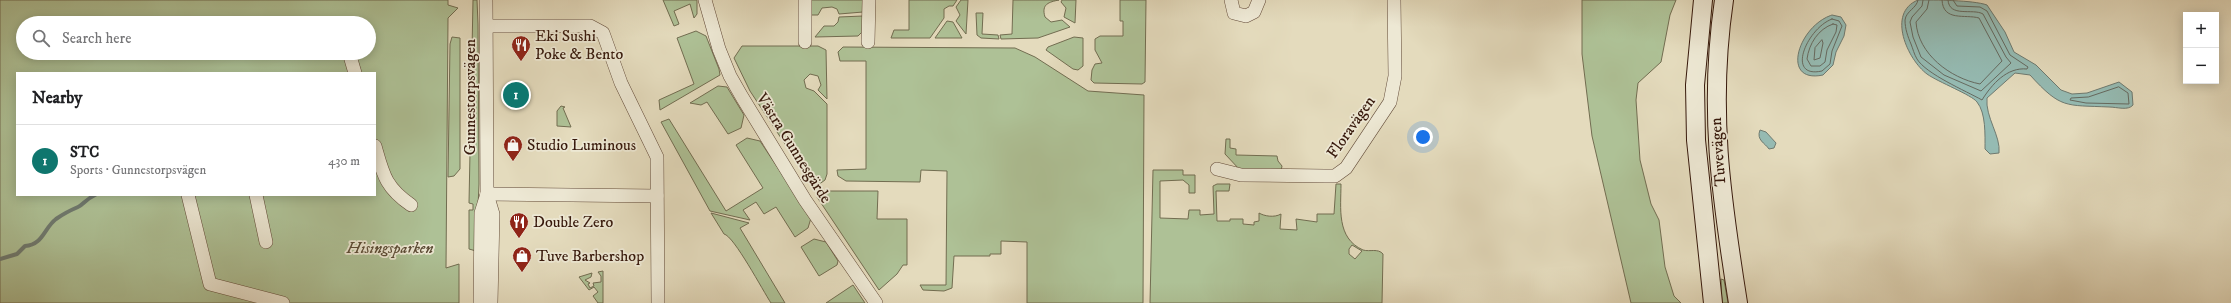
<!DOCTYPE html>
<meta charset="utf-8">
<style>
:root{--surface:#fff;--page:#f2f2f2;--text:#202124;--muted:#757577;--line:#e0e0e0;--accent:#0f766e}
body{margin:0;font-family:"IM FELL DW Pica",serif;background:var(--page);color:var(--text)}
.controls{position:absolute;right:12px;top:12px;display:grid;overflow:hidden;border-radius:0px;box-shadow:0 2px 10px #0003}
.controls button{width:36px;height:36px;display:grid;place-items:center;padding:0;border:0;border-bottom:1px solid var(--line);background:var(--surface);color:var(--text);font:20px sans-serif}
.you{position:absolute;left:1423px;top:137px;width:14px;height:14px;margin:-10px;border:3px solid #fff;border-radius:50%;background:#1a73e8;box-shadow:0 0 0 6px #1a73e833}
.badge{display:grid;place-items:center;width:26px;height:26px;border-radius:50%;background:var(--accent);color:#fff;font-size:13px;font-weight:700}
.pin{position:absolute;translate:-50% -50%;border:2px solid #fff;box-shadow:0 1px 4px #0006}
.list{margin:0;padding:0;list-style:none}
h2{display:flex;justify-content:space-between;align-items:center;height:52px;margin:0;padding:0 16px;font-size:17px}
h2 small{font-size:13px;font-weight:400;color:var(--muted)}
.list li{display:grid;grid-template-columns:26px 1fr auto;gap:12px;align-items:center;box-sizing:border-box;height:72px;padding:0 16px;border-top:1px solid var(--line)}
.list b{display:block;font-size:15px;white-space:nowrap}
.list p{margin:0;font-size:13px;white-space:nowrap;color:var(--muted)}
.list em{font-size:13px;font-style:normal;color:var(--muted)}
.icon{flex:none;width:22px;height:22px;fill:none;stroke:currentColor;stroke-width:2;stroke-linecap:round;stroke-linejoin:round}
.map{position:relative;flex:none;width:2231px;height:303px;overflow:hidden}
.search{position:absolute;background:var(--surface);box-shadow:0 2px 10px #0003;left:16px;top:16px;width:360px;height:44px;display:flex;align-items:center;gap:10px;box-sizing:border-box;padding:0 14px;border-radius:22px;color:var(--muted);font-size:15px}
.panel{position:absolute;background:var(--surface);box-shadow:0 2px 10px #0003;left:16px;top:72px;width:360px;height:124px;border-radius:0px}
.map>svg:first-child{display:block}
.green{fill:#aec196;stroke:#726d51;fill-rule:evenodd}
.water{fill:#95bbb3;stroke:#6f7a70}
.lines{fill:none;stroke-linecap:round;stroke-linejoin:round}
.shore{stroke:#666a60;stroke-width:1}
.stream{stroke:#6f7a70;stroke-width:4}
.minor-casing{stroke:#624a38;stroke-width:14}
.secondary-casing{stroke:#37190c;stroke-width:20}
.minor{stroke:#ede8d4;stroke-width:13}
.secondary{stroke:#ede8d4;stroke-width:18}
.labels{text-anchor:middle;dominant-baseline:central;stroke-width:3.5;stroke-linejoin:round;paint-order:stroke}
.poi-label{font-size:16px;fill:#37190c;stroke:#ede8d4;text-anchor:start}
.street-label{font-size:16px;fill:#37190c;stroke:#ede8d4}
.park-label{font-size:16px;font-style:italic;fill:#5b4b35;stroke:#ede8d4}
</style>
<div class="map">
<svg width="2231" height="303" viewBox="0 0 2231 303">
<rect width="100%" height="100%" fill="#e4dbbd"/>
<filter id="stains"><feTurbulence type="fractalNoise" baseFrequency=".005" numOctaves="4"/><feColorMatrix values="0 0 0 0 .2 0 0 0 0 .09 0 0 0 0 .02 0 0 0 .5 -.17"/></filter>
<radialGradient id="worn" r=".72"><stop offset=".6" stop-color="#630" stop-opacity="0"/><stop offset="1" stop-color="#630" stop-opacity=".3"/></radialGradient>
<g class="green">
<path d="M0,0h448v5l10,3 -10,10 -2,250 13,-4v39h-459zM23,23h346v30h-346zM17,73h358v122h-358z"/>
<polygon points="473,0 477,0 478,24 479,184 476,251 469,249 469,210 473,210 473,204 469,203"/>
<polygon points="663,0 697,0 697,14 694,18 690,4 674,11 679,24 674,26"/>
<polygon points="809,0 863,0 863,12 839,14 837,9 832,7 822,8 818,15 809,15"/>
<polygon points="909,0 957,0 953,6 949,6 944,9 944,18 930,38 891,38 894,30 909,30"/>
<polygon points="961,0 968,0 966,34 956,21 960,15 956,7"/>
<path d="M1013,0h46c-10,2 -18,4 -14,17l6,5 11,-2 8,7 -32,11 -37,1 -1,-4 12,-1z"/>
<polygon points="1062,0 1076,0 1075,23 1064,17 1066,8 1061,2"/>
<polygon points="1120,0 1146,0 1145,82 1142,84 1094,83 1091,80 1092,70 1095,64 1102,63 1095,50 1095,39 1100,36 1123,36 1123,21 1120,21"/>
<polygon points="1582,0 1676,0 1670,15 1661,62 1638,83 1636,100 1640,160 1651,204 1659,220 1665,267 1674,296 1681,303 1631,303 1592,136 1582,54"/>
<polygon points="976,13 983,13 982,34 998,35 999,39 981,38 977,35"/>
<polygon points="863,16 862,32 858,36 815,37 824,26 834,26 838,22 839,17"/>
<polygon points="947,21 953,22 962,38 935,38"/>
<polygon points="696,31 706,36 719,69 720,75 660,110 659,100 694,84 677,38"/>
<polygon points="452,37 460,38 460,169 454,176 448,177 450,44"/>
<polygon points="1074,37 1083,38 1083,66 1078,70 1073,69 1046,50 1048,47"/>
<polygon points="742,46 818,46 826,50 827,99 818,90 821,85 818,76 810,74 804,80 806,88 814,91 827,104 827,174 825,180 814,188 750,91 734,58"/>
<polygon points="843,47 1015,48 1035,57 1088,91 1144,95 1143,303 1027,303 1027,242 1001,241 1001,254 990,254 990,256 954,256 952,288 944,291 923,290 920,285 946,285 947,171 921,170 920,182 846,181 838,176 837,170 866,169 866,61 840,61 838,52"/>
<polygon points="718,86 727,87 744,115 741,128 728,134 707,102 701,105 690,103"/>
<polygon points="561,106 565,107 563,108 571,127 557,126 557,111"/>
<polygon points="669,119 726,211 763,188 736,145 747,138 760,141 811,218 808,228 795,237 776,207 764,214 756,202 743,210 750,220 710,211 661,122"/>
<polygon points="1226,139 1230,139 1230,148 1236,149 1236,155 1277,156 1278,161 1282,166 1281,171 1240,170 1225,154"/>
<path d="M1153,170h30v5h12v18h-6v-8l-6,-5 -23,1v37l28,1 1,-9h11v5l14,-1 -1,-28 4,-2h13l-1,7h-13l1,30h13v-2h13v5l11,1v-3l5,-1v-8c5,3 15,5 22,1l-1,15 17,1 -1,-11 21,3v-8h17l2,-30h5c0,24 -5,54 22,66 7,2 15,-2 20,4l-1,49h-232zM1352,245l10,6 -7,8 -6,-5v-5z"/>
<polygon points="829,191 878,191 877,219 907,219 907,265 903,265 897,274 879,290 817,197"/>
<path d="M711,213l38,10 -9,5 45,75h-14c-8,-12 -37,-67 -47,-69z"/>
<polygon points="814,239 826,242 838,261 837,265 819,276 801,247"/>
<polygon points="603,271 603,303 598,303 593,296 598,292 594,287 589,290 579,277 592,273 591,277 585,280 590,283 588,284 590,288 594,286 593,283 601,282 601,276 598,272"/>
<polygon points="1721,279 1724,280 1728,303 1722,303"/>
<polygon points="853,285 865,303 826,303"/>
</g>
<g class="water">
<path d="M1918,0c16,0 55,0 69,5l18,27 9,20 22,13 25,25 11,4 15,-1 32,-11 13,10 1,13c-5,6 -16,2 -24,2 -44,-2 -48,2 -79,-32l-15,-2 -28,25c-2,19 14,38 12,55l-9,1 -5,-5c0,-14 1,-36 -8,-47 -5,-7 -39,-20 -50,-28 -19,-14 -41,-61 -9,-74z"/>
<path d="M1832,15l9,2 5,8 -2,11 -8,16 -3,13 -10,10c-43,9 -25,-49 9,-60z"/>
<path d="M1760,130l6,2 10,11 -2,5 -5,1c-4,-6 -13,-9 -9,-19z"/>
</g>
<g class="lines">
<g class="shore">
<path d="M1918,0c-1,8 -12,11 -13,20 0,9 3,17 6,24 2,5 3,10 6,15 9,15 49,32 65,41 10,-16 25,-33 45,-31l1,-2 -18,-12 -23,-44 -7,-4 -23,-1 -4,-6"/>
<path d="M1923,0l-1,6 -10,11 -2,5 3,15 8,20 23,18 37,16 30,-28 -5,-6 -23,-43c-10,-6 -34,4 -35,-14"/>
<path d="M1929,0l-2,9 -11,13c2,32 34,56 64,62l22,-23 -23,-43c-14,-4 -36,4 -37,-18"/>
<path d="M1832,19l7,2 3,5 -10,25 -2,13 -8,7c-37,8 -15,-43 10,-52z"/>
<path d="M1833,24l4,1 -1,7 -9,18 -2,12 -5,4h-9l-4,-7c2,-15 11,-30 26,-35z"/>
<polygon points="1822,40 1823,43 1820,58 1814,60 1815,48"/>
<polygon points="2119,87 2128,93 2129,104 2086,103 2070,100 2071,98 2088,97"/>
</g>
<path class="stream" d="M0,259l17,-5 8,-8c18,-1 19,-18 31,-27 7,-5 15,-9 22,-12 5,-2 8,-8 17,-12"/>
<g class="minor-casing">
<g id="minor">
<polyline points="486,0 487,194 493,214 491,303"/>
<polyline points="705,0 719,49 730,76 742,97 805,200 876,303"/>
<polyline points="1231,0 1234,13 1246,16 1254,12 1259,0"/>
<polyline points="487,26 590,26 603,33 621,83 657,157 658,303"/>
<polyline points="805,42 805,0"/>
<polyline points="868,42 869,0"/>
<polyline points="350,56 355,73"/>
<path d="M375,146c8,28 10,41 36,59"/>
<polyline points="1217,169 1241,175 1325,176 1335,176 1346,168 1390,102 1395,76 1394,0"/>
<polyline points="487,194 657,196"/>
<polyline points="188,195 210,284 283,303"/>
<polyline points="256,195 266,242"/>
<polyline points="480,303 481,213 487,194"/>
</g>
</g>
<g class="secondary-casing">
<g id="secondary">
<polyline points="1703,0 1695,85 1696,140 1713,303"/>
<path d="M1724,0c-16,108 -3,196 14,303"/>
</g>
</g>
<use href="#minor" class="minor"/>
<use href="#secondary" class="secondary"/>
</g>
<defs>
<g id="restaurant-pin" transform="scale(1)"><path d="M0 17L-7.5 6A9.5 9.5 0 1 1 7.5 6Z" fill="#8f2418" stroke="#ede8d4"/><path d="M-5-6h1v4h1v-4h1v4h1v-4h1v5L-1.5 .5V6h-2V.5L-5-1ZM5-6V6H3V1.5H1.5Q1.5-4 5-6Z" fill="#fff"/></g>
<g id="shop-pin" transform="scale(1)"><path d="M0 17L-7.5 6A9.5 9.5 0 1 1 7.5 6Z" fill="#8f2418" stroke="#ede8d4"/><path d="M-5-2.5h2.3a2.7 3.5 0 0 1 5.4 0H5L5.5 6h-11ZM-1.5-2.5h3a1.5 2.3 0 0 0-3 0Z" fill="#fff"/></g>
</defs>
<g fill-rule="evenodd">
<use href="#restaurant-pin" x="521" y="45"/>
<use href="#shop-pin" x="513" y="145"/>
<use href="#restaurant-pin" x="519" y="222"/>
<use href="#shop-pin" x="522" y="256"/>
</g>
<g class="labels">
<g class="poi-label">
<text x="535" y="36">Eki Sushi<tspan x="535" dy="18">Poke &amp; Bento</tspan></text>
<text x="527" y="145">Studio Luminous</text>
<text x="533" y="222">Double Zero</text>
<text x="536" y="256">Tuve Barbershop</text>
</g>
<g class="street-label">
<text transform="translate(470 97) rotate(-90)">Gunnestorpsvägen</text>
<text transform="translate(1351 127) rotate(-55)">Floravägen</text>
<text transform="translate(794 148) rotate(58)">Västra Gunnesgärde</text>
<text transform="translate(1718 152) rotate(-94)">Tuvevägen</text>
</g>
<g class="park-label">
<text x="390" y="248">Hisingsparken</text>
</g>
</g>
<rect width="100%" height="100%" filter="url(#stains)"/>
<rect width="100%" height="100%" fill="url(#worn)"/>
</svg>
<div class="controls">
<button>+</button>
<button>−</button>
</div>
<div class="you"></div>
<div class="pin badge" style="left:516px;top:95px">1</div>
<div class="search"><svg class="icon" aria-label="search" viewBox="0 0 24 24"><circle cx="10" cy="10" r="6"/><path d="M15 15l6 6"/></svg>Search here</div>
<section class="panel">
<h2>Nearby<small></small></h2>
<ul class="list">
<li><span class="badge">1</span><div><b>STC</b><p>Sports · Gunnestorpsvägen</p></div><em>430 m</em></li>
</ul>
</section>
</div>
